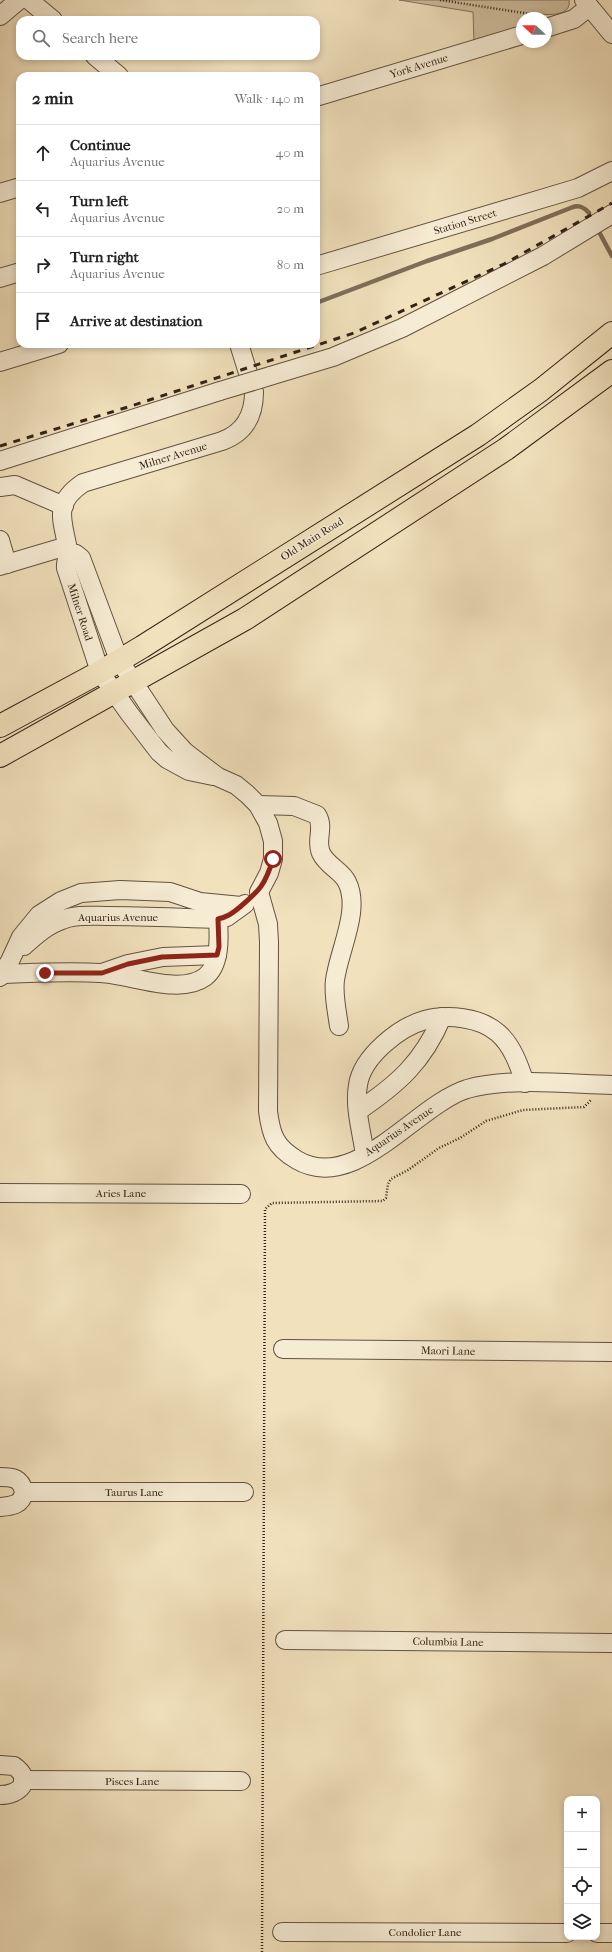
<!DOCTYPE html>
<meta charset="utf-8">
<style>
:root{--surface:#fff;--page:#f6f6f6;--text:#222;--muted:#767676;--line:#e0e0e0}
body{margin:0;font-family:"IM FELL French Canon",serif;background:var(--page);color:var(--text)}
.controls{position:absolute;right:12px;bottom:12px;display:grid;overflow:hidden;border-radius:8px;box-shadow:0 2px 6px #0003}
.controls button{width:36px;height:36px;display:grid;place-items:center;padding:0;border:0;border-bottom:1px solid var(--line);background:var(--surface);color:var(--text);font:20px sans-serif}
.compass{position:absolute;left:516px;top:12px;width:36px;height:36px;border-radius:50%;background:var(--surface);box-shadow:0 2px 6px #0003;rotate:292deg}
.stop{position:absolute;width:12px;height:12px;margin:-9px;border:3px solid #8f2418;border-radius:50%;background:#fff}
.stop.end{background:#8f2418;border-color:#fff;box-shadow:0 1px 4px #0008}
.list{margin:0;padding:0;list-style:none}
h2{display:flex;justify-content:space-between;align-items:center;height:52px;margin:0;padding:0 16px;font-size:17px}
h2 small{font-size:13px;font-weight:400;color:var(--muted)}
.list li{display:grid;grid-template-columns:26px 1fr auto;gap:12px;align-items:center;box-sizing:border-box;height:56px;padding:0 16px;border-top:1px solid var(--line)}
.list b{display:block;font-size:15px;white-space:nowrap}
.list p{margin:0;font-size:13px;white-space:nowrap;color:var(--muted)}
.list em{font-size:13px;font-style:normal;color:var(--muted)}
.icon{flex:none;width:22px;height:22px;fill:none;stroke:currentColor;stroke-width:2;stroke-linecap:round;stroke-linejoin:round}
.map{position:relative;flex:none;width:612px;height:1952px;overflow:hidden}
.search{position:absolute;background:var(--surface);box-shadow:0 2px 6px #0003;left:16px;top:16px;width:304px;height:44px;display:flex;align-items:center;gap:10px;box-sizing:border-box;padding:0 14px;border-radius:12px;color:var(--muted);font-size:15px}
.panel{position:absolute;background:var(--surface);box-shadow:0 2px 6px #0003;left:16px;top:72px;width:304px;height:276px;border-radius:12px}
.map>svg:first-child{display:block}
.green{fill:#d1c1a1;stroke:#82725c}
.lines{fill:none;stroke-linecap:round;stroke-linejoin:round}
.stream{stroke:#7f6e58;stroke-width:4.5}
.minor-casing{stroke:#635240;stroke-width:20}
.major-casing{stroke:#342216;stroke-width:24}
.path{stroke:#342216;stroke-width:2.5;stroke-dasharray:1 2;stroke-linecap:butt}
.minor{stroke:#f6ecd4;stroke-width:18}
.major{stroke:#f1e1bd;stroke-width:22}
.rail{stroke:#342216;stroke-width:3;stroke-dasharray:7 7;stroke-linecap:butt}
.minor-bridge-casing{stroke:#635240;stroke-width:20;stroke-linecap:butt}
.minor-bridge{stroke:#f6ecd4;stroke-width:18}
.route{stroke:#8f2418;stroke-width:5}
.labels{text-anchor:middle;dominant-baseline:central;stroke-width:3;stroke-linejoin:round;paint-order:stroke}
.street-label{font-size:11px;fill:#342216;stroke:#f6ecd4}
</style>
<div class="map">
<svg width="612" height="1952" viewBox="0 0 612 1952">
<rect width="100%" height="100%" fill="#f1e1bd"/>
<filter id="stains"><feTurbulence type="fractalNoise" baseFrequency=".005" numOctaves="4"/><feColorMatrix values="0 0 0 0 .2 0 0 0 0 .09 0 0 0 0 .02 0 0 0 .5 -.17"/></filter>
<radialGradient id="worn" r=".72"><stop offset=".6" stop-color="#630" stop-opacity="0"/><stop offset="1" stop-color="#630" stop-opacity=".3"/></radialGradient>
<path class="green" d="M399,0h170c3,16 -20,15 -30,14v4h-17v10l-48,14 -1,-30z"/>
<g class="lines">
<g class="stream">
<polyline points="598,230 612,256"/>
<path d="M316,303l111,-42 65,-22 81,-32c6,-2 12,1 16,6"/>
</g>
<g class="minor-casing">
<g id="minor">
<polyline points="29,0 53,20"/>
<polyline points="584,0 612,34"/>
<polyline points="0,16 19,0"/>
<polyline points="546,28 574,19 589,7"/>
<polyline points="95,56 119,76"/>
<polyline points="316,97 522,35"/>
<polyline points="0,193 20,187"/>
<polyline points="316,266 578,188 612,171"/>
<polyline points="0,278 20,272"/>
<polyline points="0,362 59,344"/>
<polyline points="270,376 333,357 402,328 543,256 612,214"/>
<polyline points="0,461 220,391"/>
<polyline points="0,487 15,485 64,506"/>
<polyline points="0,540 7,564"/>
<path d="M69,553l7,1 5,4 38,102 46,70 20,22 33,25 18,8 11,9 11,11 10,18 5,18v18l-4,14 -10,19 9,32 1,18 -1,169c3,24 7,36 29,49 58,34 119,-55 170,-71 42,-12 102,-5 145,-4"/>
<polyline points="0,566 67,546"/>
<path d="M213,776l-24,-5 -22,-12 -8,-7 -30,-39 -29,-41 -34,-104c-1,-6 3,-12 2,-18 -5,-30 -16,-46 15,-67l139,-42c22,-8 32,-25 32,-49l-15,-48"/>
<path d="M258,805l36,1 23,9c8,13 -2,25 4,38 6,13 21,18 26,29 14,28 -8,68 -12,98 -2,15 2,31 4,46"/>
<path d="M24,946c11,-10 23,-21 38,-26 13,-6 31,-4 45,-4 37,0 74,2 111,3l9,-2 18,-13"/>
<polyline points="102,973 128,964 163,957 217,955"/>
<path d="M2,974c33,-1 66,-3 98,-1 30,1 79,23 105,4 16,-12 14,-41 13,-58"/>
<polyline points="0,977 10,961 21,937 39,915 61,901 81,893 120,890 170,892 200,902 241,906"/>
<path d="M358,1111c40,-27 65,-49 84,-94"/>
<path d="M365,1155c-3,-22 -11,-48 -7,-70 4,-28 41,-58 67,-65 22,-6 55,-3 73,13 14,12 21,32 27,50"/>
<polyline points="0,1193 241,1194"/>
<polyline points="283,1349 612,1352"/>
<path d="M0,1477c13,0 21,1 24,15 -2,13 -12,14 -24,15"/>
<polyline points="24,1492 244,1492"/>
<polyline points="285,1640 612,1643"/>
<path d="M0,1765l14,1c20,14 6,29 -14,29"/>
<polyline points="23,1780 241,1781"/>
<polyline points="282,1932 567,1933"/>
<polyline points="597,1933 612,1933"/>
</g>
</g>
<g class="major-casing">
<g id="major">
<polyline points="0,726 100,672 142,647 478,435 541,390 612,333"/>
<polyline points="0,756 245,619 506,449 612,371"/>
</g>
</g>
<g class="path">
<polyline points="440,0 537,15"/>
<polyline points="262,1952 265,1209 272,1203 383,1201 386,1198 388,1184 391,1179 408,1170 439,1148 460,1138 486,1121 523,1110 584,1107 591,1100"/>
</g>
<use href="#minor" class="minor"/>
<use href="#major" class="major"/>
<polyline class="rail" points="0,446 128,407 354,333 504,264 612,203"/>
<g class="minor-bridge-casing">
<polyline id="minor-bridge" points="220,391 270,376"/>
</g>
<use href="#minor-bridge" class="minor-bridge"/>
</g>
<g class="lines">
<path class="route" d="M45,973h57l26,-9 34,-7 55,-2 2,-8 -1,-28c10,-2 14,-6 22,-12 20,-17 25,-22 33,-48"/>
</g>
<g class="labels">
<g class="street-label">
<text transform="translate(419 66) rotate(-17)">York Avenue</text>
<text transform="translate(465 222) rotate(-17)">Station Street</text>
<text transform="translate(173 456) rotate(-17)">Milner Avenue</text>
<text transform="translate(312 539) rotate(-32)">Old Main Road</text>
<text transform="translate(80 612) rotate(72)">Milner Road</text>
<text x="118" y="917">Aquarius Avenue</text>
<text transform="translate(399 1131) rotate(-34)">Aquarius Avenue</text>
<text x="121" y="1193">Aries Lane</text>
<text transform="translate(448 1351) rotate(1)">Maori Lane</text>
<text x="134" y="1492">Taurus Lane</text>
<text transform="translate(448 1642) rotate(1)">Columbia Lane</text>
<text x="132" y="1781">Pisces Lane</text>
<text x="425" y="1932">Condolier Lane</text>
</g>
</g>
<rect width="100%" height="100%" filter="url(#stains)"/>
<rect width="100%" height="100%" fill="url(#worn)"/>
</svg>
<div class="controls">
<button>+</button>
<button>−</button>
<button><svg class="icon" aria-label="locate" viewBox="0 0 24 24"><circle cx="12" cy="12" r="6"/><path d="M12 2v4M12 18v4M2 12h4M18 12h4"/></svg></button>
<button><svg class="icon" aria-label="layers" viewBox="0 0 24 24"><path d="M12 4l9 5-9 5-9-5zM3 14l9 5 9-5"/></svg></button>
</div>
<svg class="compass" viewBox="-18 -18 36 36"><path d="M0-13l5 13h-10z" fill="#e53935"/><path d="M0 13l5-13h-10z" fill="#767676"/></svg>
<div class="stop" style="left:273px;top:859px"></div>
<div class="stop end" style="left:45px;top:973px"></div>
<div class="search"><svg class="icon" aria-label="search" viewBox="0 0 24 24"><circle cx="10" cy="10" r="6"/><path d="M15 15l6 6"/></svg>Search here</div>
<section class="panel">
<h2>2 min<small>Walk · 140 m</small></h2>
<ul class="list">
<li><svg class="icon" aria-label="ahead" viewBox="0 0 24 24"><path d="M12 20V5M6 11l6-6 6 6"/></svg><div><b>Continue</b><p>Aquarius Avenue</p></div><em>40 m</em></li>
<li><svg class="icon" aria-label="left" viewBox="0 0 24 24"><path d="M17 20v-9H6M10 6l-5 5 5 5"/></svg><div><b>Turn left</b><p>Aquarius Avenue</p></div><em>20 m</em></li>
<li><svg class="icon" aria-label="right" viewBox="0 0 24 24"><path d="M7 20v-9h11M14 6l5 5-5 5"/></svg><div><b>Turn right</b><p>Aquarius Avenue</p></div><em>80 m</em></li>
<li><svg class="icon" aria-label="arrive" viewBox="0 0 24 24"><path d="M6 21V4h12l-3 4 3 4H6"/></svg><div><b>Arrive at destination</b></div></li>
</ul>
</section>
</div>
